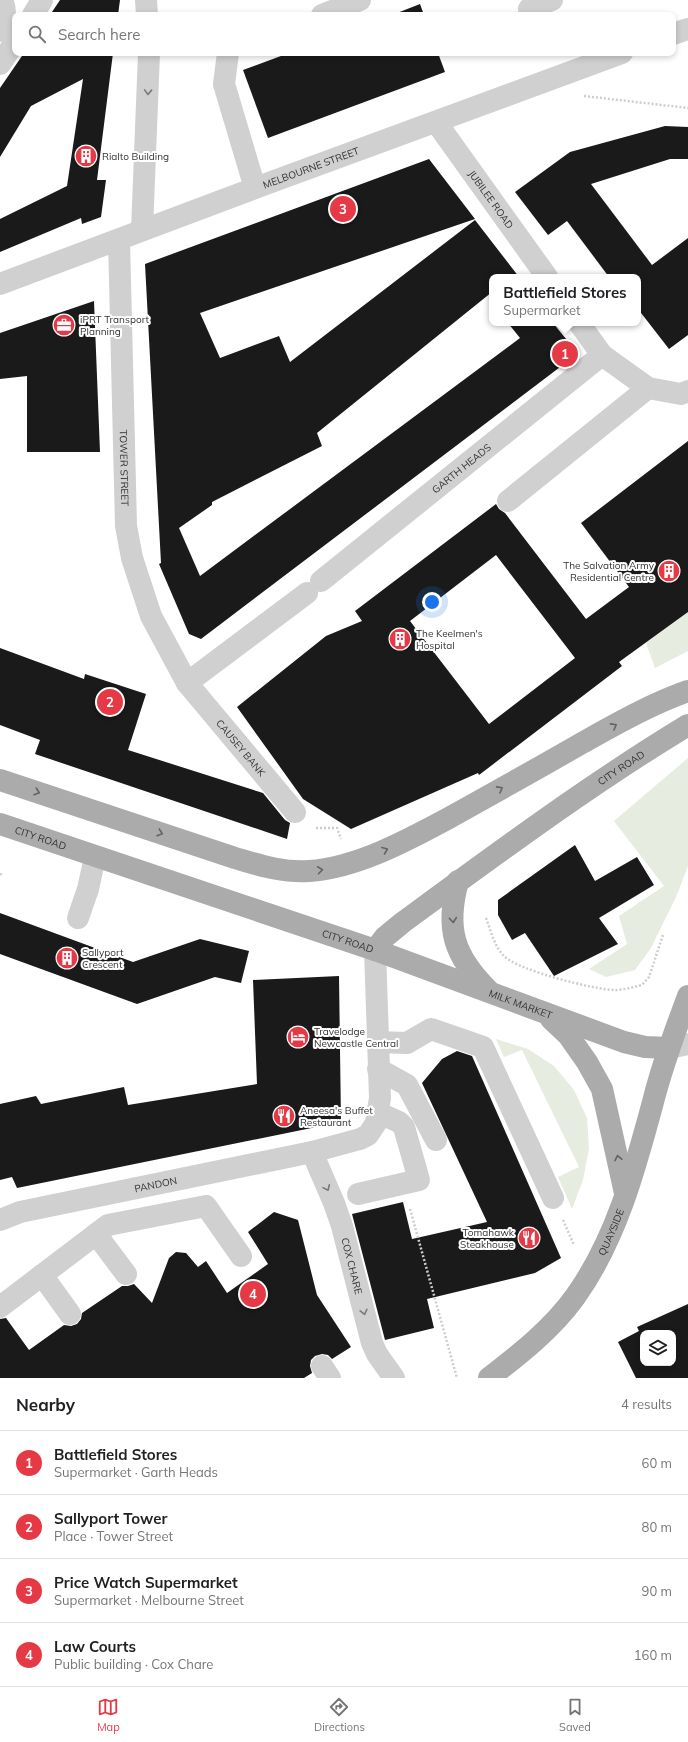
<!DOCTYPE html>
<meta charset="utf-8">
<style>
:root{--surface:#fff;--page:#f2f2f2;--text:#202124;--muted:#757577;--line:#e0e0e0;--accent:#e63946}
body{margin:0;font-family:Mulish,sans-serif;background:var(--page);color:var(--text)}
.controls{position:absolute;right:12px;bottom:12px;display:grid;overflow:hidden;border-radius:8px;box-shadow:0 2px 6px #0003}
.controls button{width:36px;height:36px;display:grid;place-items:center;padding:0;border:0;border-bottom:1px solid var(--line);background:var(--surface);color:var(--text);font:20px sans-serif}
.you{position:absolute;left:432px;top:602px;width:14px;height:14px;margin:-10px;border:3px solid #fff;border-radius:50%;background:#1a73e8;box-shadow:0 0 0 6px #1a73e833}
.badge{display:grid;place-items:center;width:26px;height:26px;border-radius:50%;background:var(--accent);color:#fff;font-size:13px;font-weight:700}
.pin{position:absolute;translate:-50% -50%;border:2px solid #fff;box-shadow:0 1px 4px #0006}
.popup{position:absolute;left:489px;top:274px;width:152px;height:52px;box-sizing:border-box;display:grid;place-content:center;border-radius:8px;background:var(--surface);filter:drop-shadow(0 1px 3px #0005);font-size:13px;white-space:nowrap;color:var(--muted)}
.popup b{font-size:15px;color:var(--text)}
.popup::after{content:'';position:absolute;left:50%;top:100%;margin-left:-8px;border:8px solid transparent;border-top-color:var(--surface)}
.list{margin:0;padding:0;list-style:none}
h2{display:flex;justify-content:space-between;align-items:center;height:52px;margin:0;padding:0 16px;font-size:17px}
h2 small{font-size:13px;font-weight:400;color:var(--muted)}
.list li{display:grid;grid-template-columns:26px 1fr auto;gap:12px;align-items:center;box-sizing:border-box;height:64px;padding:0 16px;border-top:1px solid var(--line)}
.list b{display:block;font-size:15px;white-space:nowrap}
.list p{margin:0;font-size:13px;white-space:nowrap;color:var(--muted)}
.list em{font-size:13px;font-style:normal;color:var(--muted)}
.icon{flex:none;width:22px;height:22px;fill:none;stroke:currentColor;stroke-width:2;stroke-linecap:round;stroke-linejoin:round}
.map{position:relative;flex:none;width:688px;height:1378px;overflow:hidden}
.search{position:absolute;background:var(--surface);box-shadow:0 2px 6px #0003;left:12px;right:12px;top:12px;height:44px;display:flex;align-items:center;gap:10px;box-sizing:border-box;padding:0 14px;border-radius:8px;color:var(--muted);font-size:15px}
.sheet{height:308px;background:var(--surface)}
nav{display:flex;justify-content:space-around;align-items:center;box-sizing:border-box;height:56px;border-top:1px solid var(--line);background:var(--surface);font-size:11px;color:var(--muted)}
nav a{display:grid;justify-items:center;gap:2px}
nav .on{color:var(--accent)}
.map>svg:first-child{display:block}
.green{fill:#e6ecdf}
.building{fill:#1a1a1a;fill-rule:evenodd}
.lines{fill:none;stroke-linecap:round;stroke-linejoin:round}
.path{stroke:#cdcdcd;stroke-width:2.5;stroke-dasharray:2 2;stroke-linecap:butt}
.minor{stroke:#d0d0d0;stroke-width:22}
.major{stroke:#ababab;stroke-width:22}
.oneway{stroke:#7a7a7a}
.oneway2{stroke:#636363}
.labels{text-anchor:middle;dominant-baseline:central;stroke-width:4;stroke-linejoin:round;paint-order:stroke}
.poi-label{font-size:10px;fill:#333;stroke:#fff;text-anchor:start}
.street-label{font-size:10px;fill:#333;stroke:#fff}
</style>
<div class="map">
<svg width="688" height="1378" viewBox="0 0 688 1378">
<rect width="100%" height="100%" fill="#fff"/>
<g class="green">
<polygon points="688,612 688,651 655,668 646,643"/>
<polygon points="688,758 688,866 676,897 651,948 635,970 606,977 589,969 627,944 619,916 664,886 614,821"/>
<polygon points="496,1039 528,1049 554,1066 574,1090 587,1118 589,1149 583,1180 572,1209 558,1177 579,1167 522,1050 504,1057"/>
</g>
<g class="building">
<polygon points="60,0 120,0 118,15 50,15"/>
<polygon points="420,4 424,15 392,15"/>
<polygon points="24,53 113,53 97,180 106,180 101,217 82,224 81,218 0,252 0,219 67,186 83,79 31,106 0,157 0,88"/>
<polygon points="289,53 438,53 445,72 268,138 243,70"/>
<polygon points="665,126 688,127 688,159 670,159 591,184 652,265 688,238 688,335 669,349 638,309 638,277 609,277 567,221 548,235 515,192 570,152"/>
<polygon points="429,159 475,219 200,313 220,358 279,336 290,362 475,220 519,277 492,277 492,292 317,433 322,446 212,502 212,505 179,528 200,576 520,338 508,323 553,323 571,345 568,361 201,639 189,634 159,564 161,563 145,264"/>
<polygon points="94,301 100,452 27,452 27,376 0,379 0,333"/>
<path d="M688,441v171l-69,50 3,4 -143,109 -1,-2 -127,56 -48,-30 -66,-92 89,-71 36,-15 -7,-10 141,-107 3,5 6,4 81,106 43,-32 -48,-64zM496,555l79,103 -86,66 -79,-103z"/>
<polygon points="0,648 84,679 85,674 146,694 128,750 263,793 285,820 290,823 287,839 35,754 40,740 0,725"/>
<polygon points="575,845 595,881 637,857 654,885 599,918 618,944 554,976 525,933 512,940 498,915 498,900"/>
<polygon points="0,913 133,962 200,939 249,951 241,983 215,977 137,1004 0,954"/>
<polygon points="339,976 341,1122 17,1188 12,1177 0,1180 0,1104 36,1096 41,1104 124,1087 128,1105 257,1084 253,980"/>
<polygon points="457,1051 472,1056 561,1258 535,1273 427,1299 434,1328 385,1340 352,1214 403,1202 412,1239 487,1222 422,1083 442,1059"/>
<polygon points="274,1212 298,1220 317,1295 351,1347 332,1359 328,1355 322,1354 315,1356 311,1360 310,1366 312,1373 304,1378 0,1378 0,1319 6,1318 29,1350 64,1325 71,1326 77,1324 81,1319 82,1313 122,1286 128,1286 134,1284 152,1303 169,1258 176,1252 186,1253 198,1267 206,1261 227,1293 268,1264 248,1232"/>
<path d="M688,1304v74h-52l-18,-36 21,-11 -2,-4zM643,1333h30v30h-30z"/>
</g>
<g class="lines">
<g class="path">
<polyline points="584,96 688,108"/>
<polyline points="316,828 337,828 341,839"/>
<polyline points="0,874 3,875"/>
<path d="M486,918c5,13 8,28 18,38 13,14 91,34 111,34 9,0 18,-3 27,-5l7,-8 14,-42"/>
<polyline points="410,1209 457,1378"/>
<polyline points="563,1220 574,1245"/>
</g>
<g class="minor">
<polyline points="146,0 147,15"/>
<polyline points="529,9 552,0"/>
<polyline points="33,15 42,0"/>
<polyline points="322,15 360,0"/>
<path d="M0,31c5,-9 7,-21 2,-31"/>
<polyline points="673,34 688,29"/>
<polyline points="228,53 224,84 255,188"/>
<polyline points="0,64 15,42"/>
<path id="s1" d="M436,122l111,155"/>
<polyline points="142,230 149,53"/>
<path id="s2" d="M119,240l7,286 6,32 19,58 36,67 108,129"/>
<path id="s3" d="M0,284l255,-96 367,-135"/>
<polyline points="579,323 602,355 648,388 681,394 688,391"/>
<polyline points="508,501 648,388"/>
<path id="s4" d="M321,581l281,-226"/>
<polyline points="187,683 307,593"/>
<polyline points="78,918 88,889 95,857"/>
<polyline points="377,1042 407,1043 431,1029 483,1047 553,1198"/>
<polyline points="669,1048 688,1044"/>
<polyline points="378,1069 407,1085 436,1140"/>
<path id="s5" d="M312,1152l22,51 8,23 30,117 5,11 17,24"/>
<polyline points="358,1194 419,1180 404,1127 399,1122 379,1113"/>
<path id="s6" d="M0,1220l20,-8 292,-60 48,-13 8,-4 8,-12 4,-25 -5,-148"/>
<polyline points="96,1234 126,1274"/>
<polyline points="42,1275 70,1314"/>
<polyline points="0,1307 108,1225 206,1206 241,1256"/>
<polyline points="322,1366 330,1378"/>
</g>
<g class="major">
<path d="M0,780l235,78c24,7 48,15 74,13 47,-3 97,-30 138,-52 45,-25 90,-50 135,-76 34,-19 69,-39 106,-52"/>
<path id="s7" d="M0,824l375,126 249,92 21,5 24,1"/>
<path d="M458,881c-13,48 -4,75 30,109"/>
<path id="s8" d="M375,950l10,-13 17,-14c94,-69 187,-138 286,-198"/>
<polyline points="551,1019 568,1035 587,1062 602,1089 625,1193"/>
<path id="s9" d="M489,1378c31,-24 63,-49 86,-81 41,-57 60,-128 78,-195 9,-36 22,-71 35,-106"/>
</g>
</g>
<defs><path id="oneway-chevron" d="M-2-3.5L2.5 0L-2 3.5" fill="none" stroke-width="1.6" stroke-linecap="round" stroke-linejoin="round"/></defs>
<g class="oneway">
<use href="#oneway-chevron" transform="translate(148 92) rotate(92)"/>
<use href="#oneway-chevron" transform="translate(327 1188) rotate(66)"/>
<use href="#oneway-chevron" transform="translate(364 1312) rotate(76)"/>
</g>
<g class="oneway2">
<use href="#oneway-chevron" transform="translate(614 726) rotate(-29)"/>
<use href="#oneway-chevron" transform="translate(500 789) rotate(-29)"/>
<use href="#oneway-chevron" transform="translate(37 792) rotate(19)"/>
<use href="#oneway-chevron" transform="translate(160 833) rotate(19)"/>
<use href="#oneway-chevron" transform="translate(385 850) rotate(-22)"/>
<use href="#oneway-chevron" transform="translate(320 870) rotate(-8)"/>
<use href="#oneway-chevron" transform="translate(453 920) rotate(85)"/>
<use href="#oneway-chevron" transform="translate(618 1158) rotate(-102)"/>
</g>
<defs>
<g id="building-disc" transform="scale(1.15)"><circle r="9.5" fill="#e63946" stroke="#fff"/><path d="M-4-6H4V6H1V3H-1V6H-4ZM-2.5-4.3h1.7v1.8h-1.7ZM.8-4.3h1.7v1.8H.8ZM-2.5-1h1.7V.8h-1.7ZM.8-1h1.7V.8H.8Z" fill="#fff"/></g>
<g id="office-disc" transform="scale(1.15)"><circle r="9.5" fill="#e63946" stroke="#fff"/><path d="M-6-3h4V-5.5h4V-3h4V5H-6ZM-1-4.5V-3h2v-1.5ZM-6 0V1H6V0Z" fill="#fff"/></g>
<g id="hotel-disc" transform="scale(1.15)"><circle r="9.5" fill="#e63946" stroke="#fff"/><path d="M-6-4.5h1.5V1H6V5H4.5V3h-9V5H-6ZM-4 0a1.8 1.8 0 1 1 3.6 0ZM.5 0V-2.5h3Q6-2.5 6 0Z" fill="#fff"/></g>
<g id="restaurant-disc" transform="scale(1.15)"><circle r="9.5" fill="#e63946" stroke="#fff"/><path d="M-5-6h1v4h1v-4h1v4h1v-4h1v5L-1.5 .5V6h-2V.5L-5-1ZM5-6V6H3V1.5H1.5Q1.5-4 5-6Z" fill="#fff"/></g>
</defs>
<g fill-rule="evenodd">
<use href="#building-disc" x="86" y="156"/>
<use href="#office-disc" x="64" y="325"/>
<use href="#building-disc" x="669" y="571"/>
<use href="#building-disc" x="400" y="639"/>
<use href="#building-disc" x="67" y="958"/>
<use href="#hotel-disc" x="298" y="1037"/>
<use href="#restaurant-disc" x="284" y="1116"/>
<use href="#restaurant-disc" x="529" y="1238"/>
</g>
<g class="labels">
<g class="poi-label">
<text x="102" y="156">Rialto Building</text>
<text x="80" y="319">iPRT Transport<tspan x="80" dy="12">Planning</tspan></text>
<text x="654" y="565" text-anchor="end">The Salvation Army<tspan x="654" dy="12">Residential Centre</tspan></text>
<text x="416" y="633">The Keelmen's<tspan x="416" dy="12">Hospital</tspan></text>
<text x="82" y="952">Sallyport<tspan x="82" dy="12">Crescent</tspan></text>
<text x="314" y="1031">Travelodge<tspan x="314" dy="12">Newcastle Central</tspan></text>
<text x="300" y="1110">Aneesa's Buffet<tspan x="300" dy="12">Restaurant</tspan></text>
<text x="514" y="1232" text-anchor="end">Tomahawk<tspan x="514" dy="12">Steakhouse</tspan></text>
</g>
<g class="street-label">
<text stroke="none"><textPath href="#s3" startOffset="332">MELBOURNE STREET</textPath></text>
<text stroke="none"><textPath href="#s1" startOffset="95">JUBILEE ROAD</textPath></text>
<text stroke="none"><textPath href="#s2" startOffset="228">TOWER STREET</textPath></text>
<text stroke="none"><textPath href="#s4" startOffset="180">GARTH HEADS</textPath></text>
<text stroke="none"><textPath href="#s2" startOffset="540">CAUSEY BANK</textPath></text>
<text stroke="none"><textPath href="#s8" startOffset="307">CITY ROAD</textPath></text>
<text stroke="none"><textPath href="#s7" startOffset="43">CITY ROAD</textPath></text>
<text stroke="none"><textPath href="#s7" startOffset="367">CITY ROAD</textPath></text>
<text stroke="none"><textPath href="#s7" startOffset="551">MILK MARKET</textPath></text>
<text stroke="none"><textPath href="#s6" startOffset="160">PANDON</textPath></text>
<text stroke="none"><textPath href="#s9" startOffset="193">QUAYSIDE</textPath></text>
<text stroke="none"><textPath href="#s5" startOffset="121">COX CHARE</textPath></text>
</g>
</g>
</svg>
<div class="controls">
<button><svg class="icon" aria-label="layers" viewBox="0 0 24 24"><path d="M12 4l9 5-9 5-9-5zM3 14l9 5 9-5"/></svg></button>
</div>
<div class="you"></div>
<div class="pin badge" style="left:565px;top:354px">1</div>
<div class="popup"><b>Battlefield Stores</b>Supermarket</div>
<div class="pin badge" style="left:110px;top:702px">2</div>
<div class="pin badge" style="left:343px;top:209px">3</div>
<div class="pin badge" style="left:253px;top:1294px">4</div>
<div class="search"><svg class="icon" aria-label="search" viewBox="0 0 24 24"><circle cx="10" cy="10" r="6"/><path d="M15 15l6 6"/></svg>Search here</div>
</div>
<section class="sheet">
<h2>Nearby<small>4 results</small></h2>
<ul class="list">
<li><span class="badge">1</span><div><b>Battlefield Stores</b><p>Supermarket · Garth Heads</p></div><em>60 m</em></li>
<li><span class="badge">2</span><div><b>Sallyport Tower</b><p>Place · Tower Street</p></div><em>80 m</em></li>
<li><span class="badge">3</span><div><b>Price Watch Supermarket</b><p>Supermarket · Melbourne Street</p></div><em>90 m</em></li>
<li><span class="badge">4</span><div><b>Law Courts</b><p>Public building · Cox Chare</p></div><em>160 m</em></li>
</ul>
</section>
<nav>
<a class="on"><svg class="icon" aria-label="map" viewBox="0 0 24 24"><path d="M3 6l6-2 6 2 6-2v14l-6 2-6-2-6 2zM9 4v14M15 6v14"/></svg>Map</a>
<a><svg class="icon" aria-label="directions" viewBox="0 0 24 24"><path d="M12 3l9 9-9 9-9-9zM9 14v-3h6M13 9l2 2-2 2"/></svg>Directions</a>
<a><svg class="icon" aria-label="saved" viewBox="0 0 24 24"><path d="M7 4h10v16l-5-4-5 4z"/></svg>Saved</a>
</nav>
